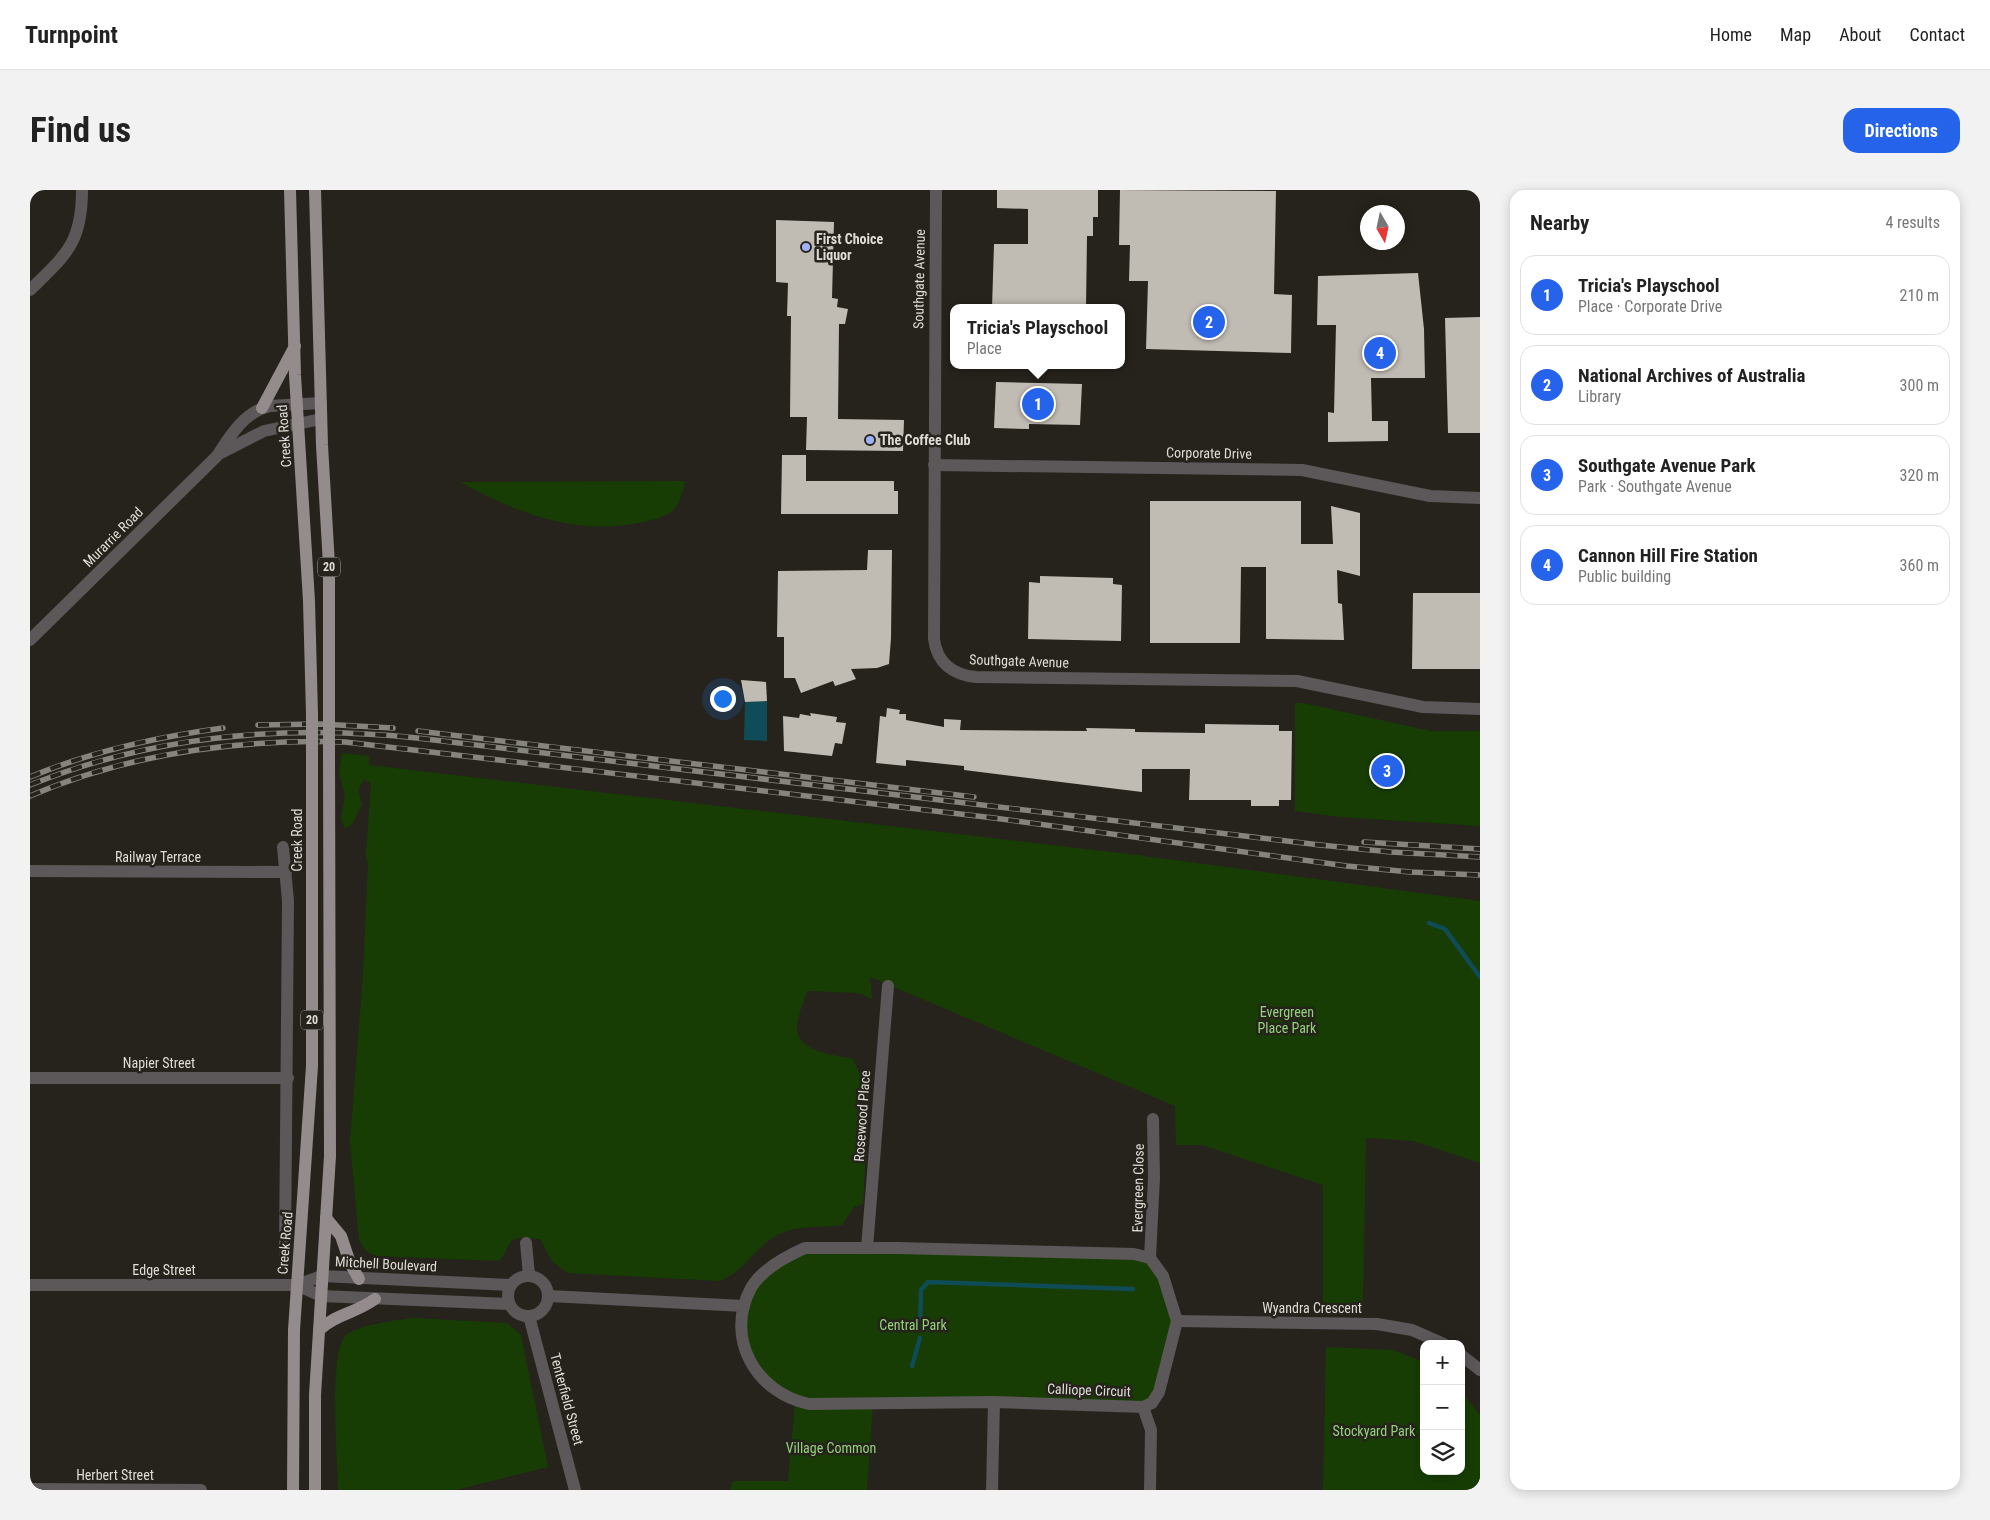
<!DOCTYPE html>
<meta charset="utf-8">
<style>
:root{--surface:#fff;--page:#f2f2f2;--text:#222;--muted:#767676;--line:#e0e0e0;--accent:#2563eb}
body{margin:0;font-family:"Roboto Condensed",sans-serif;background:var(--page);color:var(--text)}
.controls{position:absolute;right:15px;bottom:15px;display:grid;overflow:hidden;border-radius:10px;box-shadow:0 2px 12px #0003}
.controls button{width:45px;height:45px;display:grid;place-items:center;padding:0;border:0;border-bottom:1px solid var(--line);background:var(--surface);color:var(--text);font:25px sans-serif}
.compass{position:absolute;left:1330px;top:15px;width:45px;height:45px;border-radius:50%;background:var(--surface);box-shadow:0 2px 12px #0003;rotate:171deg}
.you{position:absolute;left:692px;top:508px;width:18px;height:18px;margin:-12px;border:4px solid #fff;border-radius:50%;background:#1a73e8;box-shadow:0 0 0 8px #1a73e833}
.badge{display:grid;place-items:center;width:32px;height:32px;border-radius:50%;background:var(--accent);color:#fff;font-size:16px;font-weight:700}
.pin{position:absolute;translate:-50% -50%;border:2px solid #fff;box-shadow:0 1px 5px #0006}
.popup{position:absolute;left:920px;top:114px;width:175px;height:65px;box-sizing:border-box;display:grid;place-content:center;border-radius:10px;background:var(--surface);filter:drop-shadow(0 1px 4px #0005);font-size:16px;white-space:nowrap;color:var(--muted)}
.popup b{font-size:19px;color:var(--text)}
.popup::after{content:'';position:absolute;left:50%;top:100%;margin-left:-10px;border:10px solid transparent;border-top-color:var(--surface)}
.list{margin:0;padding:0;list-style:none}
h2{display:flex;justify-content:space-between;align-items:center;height:65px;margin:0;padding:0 20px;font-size:21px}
h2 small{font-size:16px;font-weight:400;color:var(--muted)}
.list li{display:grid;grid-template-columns:32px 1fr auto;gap:15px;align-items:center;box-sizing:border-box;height:80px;margin:0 10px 10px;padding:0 10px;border:1px solid var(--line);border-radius:15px}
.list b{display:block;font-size:19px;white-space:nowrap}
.list p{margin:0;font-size:16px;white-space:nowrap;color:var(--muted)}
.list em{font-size:16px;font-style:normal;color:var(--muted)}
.icon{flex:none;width:28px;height:28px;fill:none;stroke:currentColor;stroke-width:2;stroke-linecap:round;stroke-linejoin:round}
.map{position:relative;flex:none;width:1450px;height:1300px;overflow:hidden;border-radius:15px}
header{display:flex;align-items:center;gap:30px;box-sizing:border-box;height:70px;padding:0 25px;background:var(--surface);border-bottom:1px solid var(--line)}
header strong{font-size:24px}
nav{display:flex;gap:28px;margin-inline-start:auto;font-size:18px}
.intro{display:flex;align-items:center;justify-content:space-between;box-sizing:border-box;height:120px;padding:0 30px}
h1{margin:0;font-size:35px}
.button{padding:12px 22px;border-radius:15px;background:var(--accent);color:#fff;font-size:18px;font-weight:700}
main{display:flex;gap:30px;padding:0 30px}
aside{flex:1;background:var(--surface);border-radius:15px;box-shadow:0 2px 12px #0003}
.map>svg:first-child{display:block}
.green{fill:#173d05}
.water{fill:#104c58}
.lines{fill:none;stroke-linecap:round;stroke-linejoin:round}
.stream{stroke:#104c58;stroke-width:4.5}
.building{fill:#c1bcb3}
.minor{stroke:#5c5758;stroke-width:12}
.tertiary{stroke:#5c5758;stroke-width:12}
.primary{stroke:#948b8d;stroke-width:12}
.rail-casing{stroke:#86847e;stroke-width:5.5}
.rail{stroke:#26231c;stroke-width:4;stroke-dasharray:11;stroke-linecap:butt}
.primary-bridge{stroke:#948b8d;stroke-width:12}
.poi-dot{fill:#a1b2fd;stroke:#26231c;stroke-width:2}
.labels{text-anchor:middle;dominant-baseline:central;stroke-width:5;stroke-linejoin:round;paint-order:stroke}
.shield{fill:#26231c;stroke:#a8a5a0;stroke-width:1}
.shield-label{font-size:12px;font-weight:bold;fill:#dfddd8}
.poi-label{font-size:14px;font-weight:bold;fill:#dfddd8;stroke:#26231c;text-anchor:start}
.street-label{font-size:14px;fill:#dfddd8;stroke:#26231c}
.park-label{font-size:14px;fill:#93d27c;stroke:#26231c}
</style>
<header>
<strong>Turnpoint</strong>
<nav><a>Home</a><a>Map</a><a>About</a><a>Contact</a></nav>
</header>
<div class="intro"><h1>Find us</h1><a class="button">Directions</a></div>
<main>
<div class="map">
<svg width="1450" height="1300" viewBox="0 0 1450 1300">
<rect width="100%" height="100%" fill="#26231c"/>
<g class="green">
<path d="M655,291c-2,10 -4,20 -11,28 -7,8 -21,11 -31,13 -65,15 -127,-9 -183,-40z"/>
<polygon points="1265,513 1273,513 1401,541 1450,541 1450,636 1310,627 1265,621"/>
<path d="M312,563l27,3v9l768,90 343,46v262l-67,-22 -47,-3 -3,167 -40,-1v-119l-121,-40h-26l-1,-39 -305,-129 2,22 -13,-6 -52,-2c-3,11 -9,23 -10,34 -3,27 37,30 56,34l6,14 11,4 -7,127 -9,3 -12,18c-19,3 -40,0 -58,7 -27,10 -39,41 -65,49l-152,-8 -15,-12 -12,-22c-7,0 -18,-3 -25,0 -9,4 -8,17 -17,22l-121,-5c-10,-3 -14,-7 -18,-17l-9,-97 13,-167 5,-109 -2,-11 5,-71 -7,-5 -6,11 4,14 -9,19 -8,6 -4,-10 4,-24 -6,-22z"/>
<polygon points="775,1058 1120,1068 1147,1131 1122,1213 843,1213 837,1300 700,1300 703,1291 758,1291 765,1212 749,1204 712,1147 721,1096"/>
<path d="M386,1128l91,5 14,12 27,132 -92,23h-118c0,-29 -10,-138 8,-155 11,-10 54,-16 70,-17z"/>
<polygon points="1296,1157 1363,1160 1394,1172 1394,1281 1431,1281 1431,1201 1450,1225 1450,1300 1293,1300"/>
</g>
<polygon class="water" points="737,511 737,551 714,550 715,512"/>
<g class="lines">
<g class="stream">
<polyline points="1399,733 1415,739 1450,787"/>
<polyline points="890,1137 891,1100 898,1092 1103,1099"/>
<polyline points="882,1176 890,1148"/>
</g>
</g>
<g class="building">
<polygon points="967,0 1068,0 1068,27 1063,27 1063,46 1057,46 1056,118 962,118 964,54 998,54 998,19 967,18"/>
<polygon points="1090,0 1246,1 1244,104 1262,105 1261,163 1116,159 1118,91 1099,91 1100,55 1089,55"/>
<polygon points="746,30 804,32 802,108 808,109 807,117 818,119 815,134 809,134 808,229 874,230 873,261 776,260 777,227 760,227 761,126 757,126 758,93 746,92"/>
<polygon points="1388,83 1394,139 1395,188 1341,188 1342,231 1358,231 1358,251 1298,252 1298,222 1304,223 1306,135 1287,135 1288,86"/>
<polygon points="1450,127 1450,243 1418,243 1415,128"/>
<polygon points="966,192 1052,194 1050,235 999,234 999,239 964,238"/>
<polygon points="752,265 776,265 776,291 864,291 864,301 868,301 868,324 751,324"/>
<polygon points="1120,311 1271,311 1271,354 1303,354 1301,316 1330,323 1330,386 1307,380 1308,413 1312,414 1314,450 1236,449 1236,377 1211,377 1210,453 1120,453"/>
<polygon points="838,360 862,360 861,448 859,474 847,478 821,479 826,489 805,496 803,491 771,503 765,488 754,488 754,447 747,447 748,381 837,380"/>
<polygon points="1010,386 1083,388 1083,394 1092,395 1091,451 998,449 999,392 1010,393"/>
<polygon points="1383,403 1450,403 1450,479 1382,479"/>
<polygon points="711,490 736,492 737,511 715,512"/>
<polygon points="857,518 870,520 869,524 876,524 876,530 914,537 914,529 931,530 930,540 1057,541 1056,538 1105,539 1105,542 1175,543 1175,534 1249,535 1249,541 1262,541 1261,610 1249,610 1249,616 1221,616 1221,610 1159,610 1160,579 1112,579 1112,602 934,580 934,576 876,570 876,576 846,573 850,526 856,527"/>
<polygon points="780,523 807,527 806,532 816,533 812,554 805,553 802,566 754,561 753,526 769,528 770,524 781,526"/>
</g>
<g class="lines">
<g class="minor">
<path d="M906,0l-2,449c3,24 19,36 42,38l321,4 126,26 57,2"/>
<path d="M0,100c36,-35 52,-47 52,-100"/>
<polyline points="904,275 1272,280 1400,306 1450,308"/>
<polyline points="253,657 258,711 255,1063"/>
<polyline points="0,681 256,682"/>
<polyline points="0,888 258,888"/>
<polyline points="496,1053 499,1085"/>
<path d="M775,1058h93l236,6 16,4 13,18 14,45 -18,71 -7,11 -9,4 -149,-5 -185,2c-53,-11 -85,-66 -58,-116 10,-18 36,-32 54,-40z"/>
<polyline points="837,1058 858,796"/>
<polyline points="1120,1068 1124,988 1123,929"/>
<circle cx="498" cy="1106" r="20"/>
<polyline points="0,1095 267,1095 292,1086 481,1095"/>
<polyline points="267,1095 291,1106 479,1114"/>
<polyline points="519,1106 714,1116"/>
<polyline points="499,1126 545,1300"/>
<polyline points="1147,1131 1347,1134 1382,1140 1414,1154"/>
<polyline points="1431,1165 1450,1180"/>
<polyline points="1113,1217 1121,1240 1120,1300"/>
<polyline points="0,1299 171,1300"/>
<polyline points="962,1300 964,1212"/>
</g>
<g class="tertiary">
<polyline points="191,263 234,241 291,229"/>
<path d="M0,450l187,-184c13,-20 28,-45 53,-50l51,-3"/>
</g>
<g class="primary">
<polyline points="260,0 265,185 279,411 282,524"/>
<polyline points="285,0 292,255 299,375 299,524"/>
<polyline points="232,218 265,156"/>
<polyline points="296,1028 311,1046 320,1073 329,1089"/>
<path d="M289,1140c17,-16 37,-17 56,-31"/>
<polyline points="263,1300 264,1140 282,876 282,564"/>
<polyline points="285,1300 285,1205 300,966 299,564"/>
</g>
<g class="rail-casing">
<g id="rail">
<polyline points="228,535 290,534 363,538"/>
<polyline points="388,541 944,607"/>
<path d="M0,587c62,-26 127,-40 193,-49"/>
<path d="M0,595c124,-50 254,-61 387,-47l903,107 71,7 89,5"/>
<path d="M0,606c100,-43 206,-57 315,-54l649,76 353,48 63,6 70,3"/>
<polyline points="1334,652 1450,659"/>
</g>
</g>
<use href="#rail" class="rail"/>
<g class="primary-bridge">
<polyline points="299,524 299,564"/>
<polyline points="282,564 282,524"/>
</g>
</g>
<g class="poi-dot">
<circle cx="776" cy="57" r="5"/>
<circle cx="840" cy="250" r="5"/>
</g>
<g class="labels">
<g class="shield">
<rect x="288" y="367.5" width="22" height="19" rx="4"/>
<rect x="271" y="820.5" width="22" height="19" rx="4"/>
</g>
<g class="shield-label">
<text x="299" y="377">20</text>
<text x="282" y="830">20</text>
</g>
<g class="poi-label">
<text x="786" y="49">First Choice<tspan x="786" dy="16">Liquor</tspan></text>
<text x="850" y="250">The Coffee Club</text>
</g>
<g class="street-label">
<text transform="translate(889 89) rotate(-89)">Southgate Avenue</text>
<text transform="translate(254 246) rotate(-94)">Creek Road</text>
<text transform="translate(1179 263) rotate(1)">Corporate Drive</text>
<text transform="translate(83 347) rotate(-45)">Murarrie Road</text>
<text transform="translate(989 471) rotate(2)">Southgate Avenue</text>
<text transform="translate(267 650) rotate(-90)">Creek Road</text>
<text x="128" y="667">Railway Terrace</text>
<text x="129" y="873">Napier Street</text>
<text transform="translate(832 926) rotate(-86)">Rosewood Place</text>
<text transform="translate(1108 998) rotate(-89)">Evergreen Close</text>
<text transform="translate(255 1053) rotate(-85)">Creek Road</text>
<text transform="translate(356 1074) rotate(3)">Mitchell Boulevard</text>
<text x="134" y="1080">Edge Street</text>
<text x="1282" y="1118">Wyandra Crescent</text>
<text transform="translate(1059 1200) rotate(2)">Calliope Circuit</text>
<text transform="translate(537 1209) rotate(75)">Tenterfield Street</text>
<text x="85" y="1285">Herbert Street</text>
</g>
<g class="park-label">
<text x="1257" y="822">Evergreen<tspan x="1257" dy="16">Place Park</tspan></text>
<text x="883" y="1135">Central Park</text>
<text x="1344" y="1241">Stockyard Park</text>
<text x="801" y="1258">Village Common</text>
</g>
</g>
</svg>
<div class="controls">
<button>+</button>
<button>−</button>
<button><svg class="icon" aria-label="layers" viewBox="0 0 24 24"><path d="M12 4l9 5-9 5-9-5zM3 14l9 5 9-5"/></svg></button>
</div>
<svg class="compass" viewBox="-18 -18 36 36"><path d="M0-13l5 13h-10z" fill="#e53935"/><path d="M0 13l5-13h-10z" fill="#767676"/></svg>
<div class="you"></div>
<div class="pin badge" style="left:1008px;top:214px">1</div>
<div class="popup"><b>Tricia's Playschool</b>Place</div>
<div class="pin badge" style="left:1179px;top:132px">2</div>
<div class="pin badge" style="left:1357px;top:581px">3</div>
<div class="pin badge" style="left:1350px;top:163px">4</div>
</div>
<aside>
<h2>Nearby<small>4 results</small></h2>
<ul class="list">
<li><span class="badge">1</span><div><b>Tricia's Playschool</b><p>Place · Corporate Drive</p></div><em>210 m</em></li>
<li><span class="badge">2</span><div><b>National Archives of Australia</b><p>Library</p></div><em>300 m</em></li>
<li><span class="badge">3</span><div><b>Southgate Avenue Park</b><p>Park · Southgate Avenue</p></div><em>320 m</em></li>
<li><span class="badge">4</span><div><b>Cannon Hill Fire Station</b><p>Public building</p></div><em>360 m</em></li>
</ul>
</aside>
</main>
